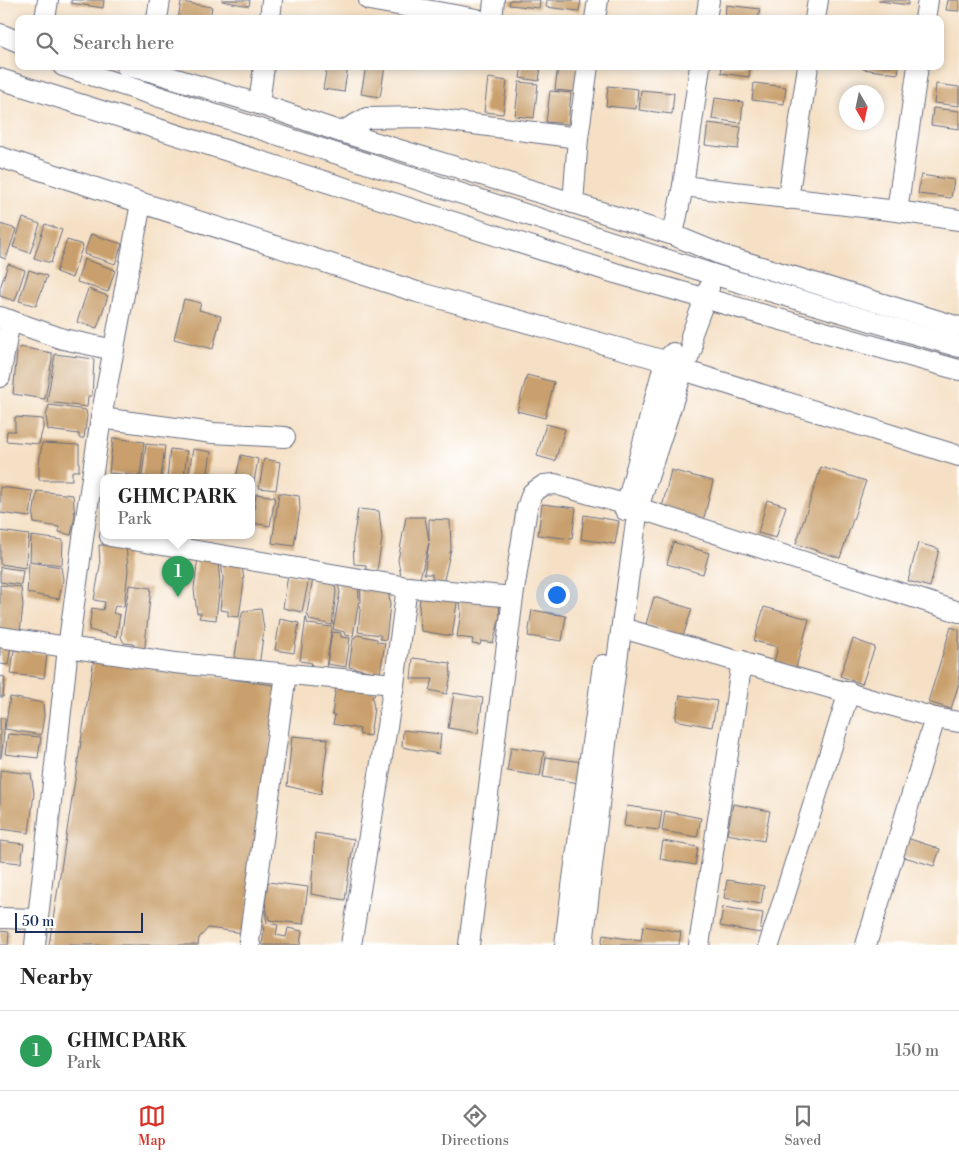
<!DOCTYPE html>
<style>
:root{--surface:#fff;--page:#f6f6f6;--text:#222;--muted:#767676;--line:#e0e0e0;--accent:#d93025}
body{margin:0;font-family:"Libre Bodoni",serif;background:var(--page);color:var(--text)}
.compass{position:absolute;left:839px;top:85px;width:45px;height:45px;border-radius:50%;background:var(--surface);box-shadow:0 2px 8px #0003;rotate:171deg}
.scale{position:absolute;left:15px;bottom:12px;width:128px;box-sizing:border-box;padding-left:5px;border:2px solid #1b2f5e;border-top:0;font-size:14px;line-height:18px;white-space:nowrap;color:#1b2f5e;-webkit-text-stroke:4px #fff;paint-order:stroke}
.you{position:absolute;left:556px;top:594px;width:18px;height:18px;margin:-12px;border:4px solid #fff;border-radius:50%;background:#1a73e8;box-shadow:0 0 0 8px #1a73e833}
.badge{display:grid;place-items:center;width:32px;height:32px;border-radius:50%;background:var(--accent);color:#fff;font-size:16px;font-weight:700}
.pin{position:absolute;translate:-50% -41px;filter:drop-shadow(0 1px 2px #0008)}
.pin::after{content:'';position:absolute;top:26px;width:18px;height:15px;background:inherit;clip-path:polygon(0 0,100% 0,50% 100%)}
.popup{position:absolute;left:100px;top:474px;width:155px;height:65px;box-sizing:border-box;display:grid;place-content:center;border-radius:10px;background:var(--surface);filter:drop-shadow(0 1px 4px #0005);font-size:16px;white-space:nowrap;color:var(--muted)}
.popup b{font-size:19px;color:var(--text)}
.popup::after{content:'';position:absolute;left:50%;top:100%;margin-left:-10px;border:10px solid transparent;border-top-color:var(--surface)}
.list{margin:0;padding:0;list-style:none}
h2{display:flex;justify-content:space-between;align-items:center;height:65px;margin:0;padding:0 20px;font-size:21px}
h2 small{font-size:16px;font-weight:400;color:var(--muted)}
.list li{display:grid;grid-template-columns:32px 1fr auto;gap:15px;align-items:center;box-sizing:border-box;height:80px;padding:0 20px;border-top:1px solid var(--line)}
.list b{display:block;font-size:19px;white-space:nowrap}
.list p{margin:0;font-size:16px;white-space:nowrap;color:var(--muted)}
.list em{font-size:16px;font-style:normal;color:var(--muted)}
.icon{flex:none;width:28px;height:28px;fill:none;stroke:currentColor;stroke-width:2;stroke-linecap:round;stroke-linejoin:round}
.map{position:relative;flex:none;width:959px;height:945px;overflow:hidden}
.search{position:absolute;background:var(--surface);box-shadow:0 2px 8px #0003;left:15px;right:15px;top:15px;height:55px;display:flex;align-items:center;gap:12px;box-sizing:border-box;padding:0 18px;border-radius:10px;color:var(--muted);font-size:19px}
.sheet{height:145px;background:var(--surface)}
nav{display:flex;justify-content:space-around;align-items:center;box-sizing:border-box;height:70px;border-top:1px solid var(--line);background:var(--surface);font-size:14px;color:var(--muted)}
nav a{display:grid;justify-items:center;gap:2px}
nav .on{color:var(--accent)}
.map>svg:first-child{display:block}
.building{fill:#c9a06d}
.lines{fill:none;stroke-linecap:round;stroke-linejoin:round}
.minor-casing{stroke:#676d82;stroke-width:22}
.minor{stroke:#fff;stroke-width:20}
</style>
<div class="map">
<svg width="959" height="945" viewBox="0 0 959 945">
<rect width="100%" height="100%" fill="#fff"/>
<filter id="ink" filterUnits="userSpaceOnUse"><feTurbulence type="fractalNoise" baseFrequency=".02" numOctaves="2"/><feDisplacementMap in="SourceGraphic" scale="10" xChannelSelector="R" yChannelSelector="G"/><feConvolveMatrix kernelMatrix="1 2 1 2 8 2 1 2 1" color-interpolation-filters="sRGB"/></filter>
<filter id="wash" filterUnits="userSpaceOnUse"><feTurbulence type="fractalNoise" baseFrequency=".0096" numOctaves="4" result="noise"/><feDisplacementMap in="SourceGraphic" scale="20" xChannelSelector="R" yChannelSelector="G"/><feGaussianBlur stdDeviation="1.12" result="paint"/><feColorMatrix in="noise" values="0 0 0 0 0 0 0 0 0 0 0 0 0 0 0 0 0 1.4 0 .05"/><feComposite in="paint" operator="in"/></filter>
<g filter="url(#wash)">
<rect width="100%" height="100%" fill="#f5e0c5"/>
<g id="blocks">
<g class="building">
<polygon points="71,0 104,0 103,8 71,3"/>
<polygon points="222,0 250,0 249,6 222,1"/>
<polygon points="510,0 540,0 539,8 509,5"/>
<polygon points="547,0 581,0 579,11 546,7"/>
<polygon points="879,0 908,0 908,5 879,1"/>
<polygon points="948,0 959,0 959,11 946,10"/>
<polygon points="181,2 212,7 210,19 178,19"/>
<polygon points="726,5 760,9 758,19 725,19"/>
<polygon points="327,66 348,66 344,92 323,89"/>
<polygon points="366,66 385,66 380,97 361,94"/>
<polygon points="522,66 541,66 539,81 520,78"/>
<polygon points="558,66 578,66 576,92 555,90"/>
<polygon points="722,66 750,66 749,77 721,73"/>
<polygon points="863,66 899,66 898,74 863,69"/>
<polygon points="488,78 507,81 503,114 484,112"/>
<polygon points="519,82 538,84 534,118 515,116"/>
<polygon points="754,83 786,87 784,104 752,100"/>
<polygon points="936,84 959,87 959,106 934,103"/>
<polygon points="608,86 638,89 636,109 606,106"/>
<polygon points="641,90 674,93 672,114 639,110"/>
<polygon points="550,91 571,93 568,124 546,122"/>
<polygon points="715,98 743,102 741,123 712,119"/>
<polygon points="933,108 959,111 959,129 931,125"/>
<polygon points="708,123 741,127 738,149 705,145"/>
<polygon points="921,175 954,180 951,198 918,194"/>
<polygon points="23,218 40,224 30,253 13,247"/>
<polygon points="0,224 16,229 6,259 0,257"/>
<polygon points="45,224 62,230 51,263 34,258"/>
<polygon points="91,234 122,244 115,264 84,254"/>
<polygon points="67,240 83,245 72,278 56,272"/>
<polygon points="84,259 115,270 108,292 77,282"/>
<polygon points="8,264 25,270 15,301 0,296 0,288"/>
<polygon points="29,270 47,276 36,306 19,301"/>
<polygon points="88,289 108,296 97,328 77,322"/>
<polygon points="184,299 201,303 199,310 221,316 213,349 174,339"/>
<polygon points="20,347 52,353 52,359 45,399 13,394 17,352"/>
<polygon points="55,354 94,359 92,396 88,396 87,407 47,402"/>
<polygon points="527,375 554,382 545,418 517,411"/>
<polygon points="49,405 86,410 87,416 84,438 79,438 79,434 48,430 46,416"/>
<polygon points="15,417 43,419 43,428 39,444 6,441 7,431 15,431"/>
<polygon points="546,424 565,429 555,461 537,456"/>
<polygon points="113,438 144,442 140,476 109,473"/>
<polygon points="42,443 79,445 79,471 72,471 72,480 39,480 39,464"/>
<polygon points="146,444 165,446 161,478 142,476"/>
<polygon points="170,449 187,451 184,478 167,478"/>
<polygon points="193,449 211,452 207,478 188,477"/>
<polygon points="241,455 258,459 253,488 252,488 252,478 236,478"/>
<polygon points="264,459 280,462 276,490 259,488"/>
<polygon points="821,467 866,481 840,558 796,544"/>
<polygon points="671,470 713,481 703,522 661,512"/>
<polygon points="0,487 33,491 30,517 0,513"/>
<polygon points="37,491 73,495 75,516 71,535 59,532 59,527 34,523 33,516"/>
<polygon points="279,493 299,496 300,509 294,546 272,543"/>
<polygon points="256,494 275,497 270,526 252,523"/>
<polygon points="767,500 786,506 776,538 758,533"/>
<polygon points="542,504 576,508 572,539 538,535"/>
<polygon points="358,509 379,511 382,539 377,571 366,570 366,565 354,564 353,540"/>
<polygon points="584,515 619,521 615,544 581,539"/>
<polygon points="406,517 425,517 429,541 429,519 450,520 451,549 443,584 432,582 432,574 424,574 429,543 420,578 401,576 398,560"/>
<polygon points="0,531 29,535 25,568 0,564"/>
<polygon points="31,536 63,540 62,565 30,561"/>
<polygon points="673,542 709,553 703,574 667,564"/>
<polygon points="918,543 939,549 930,587 908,581"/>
<polygon points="99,545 126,545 128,570 124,607 115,606 113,613 120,615 116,637 89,630 92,608 103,610 105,602 94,600 100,566"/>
<polygon points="198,557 218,561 220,584 216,620 199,618 201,613 197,613 194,589"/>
<polygon points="29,562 61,567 63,580 59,599 27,593"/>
<polygon points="221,562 242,563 244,582 239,617 228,616 228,611 220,610 223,578"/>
<polygon points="0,567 23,570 21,585 0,582"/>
<polygon points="288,575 309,578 302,612 283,608"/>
<polygon points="313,578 334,579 336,592 332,625 310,620 307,613"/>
<polygon points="337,581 358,582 359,599 353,636 345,635 344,632 333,629 340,592"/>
<polygon points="360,583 388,587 390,605 386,640 380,639 380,635 358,632 361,600"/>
<polygon points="0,585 21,587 23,605 20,633 0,630"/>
<polygon points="129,585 151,588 144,655 133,654 134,644 124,643 121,637"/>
<polygon points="421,592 458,597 452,636 421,631 419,606"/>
<polygon points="460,596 499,599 500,617 493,643 481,641 480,645 472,644 473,639 457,637 461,612"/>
<polygon points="654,597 692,609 683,636 646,624"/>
<polygon points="764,607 809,619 796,668 774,662 778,647 754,641"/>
<polygon points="261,609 264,629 259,666 234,663 240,621 243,611"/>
<polygon points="532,610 566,616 562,641 528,636"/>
<polygon points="306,617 308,624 332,627 326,668 311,666 312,663 300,661"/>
<polygon points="280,619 299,623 294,653 275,650"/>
<polygon points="951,627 959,630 959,683 951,709 928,702"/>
<polygon points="332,632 341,633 341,637 350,638 346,667 327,664"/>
<polygon points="357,635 377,639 377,642 385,643 380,673 349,667 353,639"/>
<polygon points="853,639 875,647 862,684 840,676"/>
<polygon points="0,643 11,645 8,665 0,664"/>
<polygon points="14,650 47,654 44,678 11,674"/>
<polygon points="413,658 450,663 451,675 447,694 429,690 433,679 411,679"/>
<polygon points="94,659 279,686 244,933 208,928 199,938 198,945 49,945"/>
<polygon points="0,676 5,677 3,697 0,697"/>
<polygon points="336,685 374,691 375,695 372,696 374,708 370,736 359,734 360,729 333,724 335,715 332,715"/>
<polygon points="454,693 483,698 478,733 448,728"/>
<polygon points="680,695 717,701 712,727 675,720"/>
<polygon points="10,697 43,703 44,716 41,735 5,729"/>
<polygon points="0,718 5,719 3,742 1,758 0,758"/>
<polygon points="403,730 441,734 439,754 402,747"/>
<polygon points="8,734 41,737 38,758 5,754"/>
<polygon points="292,736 328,739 321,794 287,786"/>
<polygon points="511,747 544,752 540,776 507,771"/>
<polygon points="546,757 582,762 579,783 543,777"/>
<polygon points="0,770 31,774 34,793 29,833 0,829"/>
<polygon points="733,804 770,811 764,841 727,834"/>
<polygon points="627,806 662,811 659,830 624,826"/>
<polygon points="665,811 701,818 697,837 662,831"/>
<polygon points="315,833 354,839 345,900 311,894"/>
<polygon points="907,838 940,849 934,866 901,856"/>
<polygon points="0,841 24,844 21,863 0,861"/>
<polygon points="663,841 698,847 695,865 660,859"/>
<polygon points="727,880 764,886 761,904 724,898"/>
<polygon points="268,882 308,887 303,924 269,920 265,903"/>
<polygon points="264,906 267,923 278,925 276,935 286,937 288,928 302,931 300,945 262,945 264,932 262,919"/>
<polygon points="723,907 763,913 760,933 720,926"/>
<polygon points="643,926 681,932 679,945 601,945 603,935 641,941"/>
<polygon points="0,931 9,932 8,945 0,945"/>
</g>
</g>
</g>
<g filter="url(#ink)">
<use href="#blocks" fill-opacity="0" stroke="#676d82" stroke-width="1"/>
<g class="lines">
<g class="minor-casing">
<g id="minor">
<polyline points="369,0 477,19"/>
<polyline points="45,19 48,0"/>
<polyline points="157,19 160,0"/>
<polyline points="270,19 272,0"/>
<polyline points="492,19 494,0"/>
<polyline points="595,19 598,0"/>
<polyline points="706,19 709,0"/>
<polyline points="815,19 818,0"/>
<polyline points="925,19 928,0"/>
<polyline points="0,34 19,42"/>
<polyline points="63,66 715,275 959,347"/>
<polyline points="126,66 150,71 259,104 341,132 573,203 673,235 722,255 959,327"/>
<polyline points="700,66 683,186 897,211 959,220"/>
<polyline points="0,79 615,273 959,370"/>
<polyline points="259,104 264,66"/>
<polyline points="341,132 367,118 420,117 578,138"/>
<polyline points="0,157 417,292 665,361 683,370 959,456"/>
<polyline points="788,199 808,66"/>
<polyline points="573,203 578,138 588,66"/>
<polyline points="897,211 918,66"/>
<polyline points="673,235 683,186"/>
<polyline points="0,317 63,339 114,350"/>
<polyline points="0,377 10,320"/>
<polyline points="101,418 213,433 285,437"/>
<polyline points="625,510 665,361 673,353"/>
<polyline points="110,536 407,587 513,597"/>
<polyline points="622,628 935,718 959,722"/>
<polyline points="0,637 175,663 394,684"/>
<polyline points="0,918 38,919"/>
<polyline points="35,945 68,648 84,531 101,418 141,203"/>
<polyline points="250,945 249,941 286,674"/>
<polyline points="351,945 394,684 407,587"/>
<polyline points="469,945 513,597 527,508 532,493 544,485 555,484 638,508 959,612"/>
<polyline points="565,945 573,879 603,665"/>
<polyline points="583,945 608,726 638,508 683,370 692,349 691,336 709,288"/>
<polyline points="699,945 742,661"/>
<polyline points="769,945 849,692"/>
<polyline points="866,945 935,718"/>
</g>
</g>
<use href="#minor" class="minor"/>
</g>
</g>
</svg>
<svg class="compass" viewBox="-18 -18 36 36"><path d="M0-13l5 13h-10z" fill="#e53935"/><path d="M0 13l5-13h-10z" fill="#767676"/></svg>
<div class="scale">50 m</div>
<div class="you"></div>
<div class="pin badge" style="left:178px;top:597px;background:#2e9e5b">1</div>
<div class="popup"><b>GHMC PARK</b>Park</div>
<div class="search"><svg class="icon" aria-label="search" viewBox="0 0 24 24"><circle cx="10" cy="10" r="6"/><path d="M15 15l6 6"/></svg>Search here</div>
</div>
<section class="sheet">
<h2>Nearby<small></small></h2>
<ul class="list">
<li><span class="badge" style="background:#2e9e5b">1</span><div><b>GHMC PARK</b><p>Park</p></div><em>150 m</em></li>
</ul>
</section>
<nav>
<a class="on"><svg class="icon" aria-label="map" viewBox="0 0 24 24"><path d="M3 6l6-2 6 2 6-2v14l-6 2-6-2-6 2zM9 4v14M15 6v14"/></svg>Map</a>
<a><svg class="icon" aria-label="directions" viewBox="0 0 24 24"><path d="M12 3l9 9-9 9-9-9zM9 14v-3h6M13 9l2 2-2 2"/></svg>Directions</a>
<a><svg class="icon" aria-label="saved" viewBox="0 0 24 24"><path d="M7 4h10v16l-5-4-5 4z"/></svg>Saved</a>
</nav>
